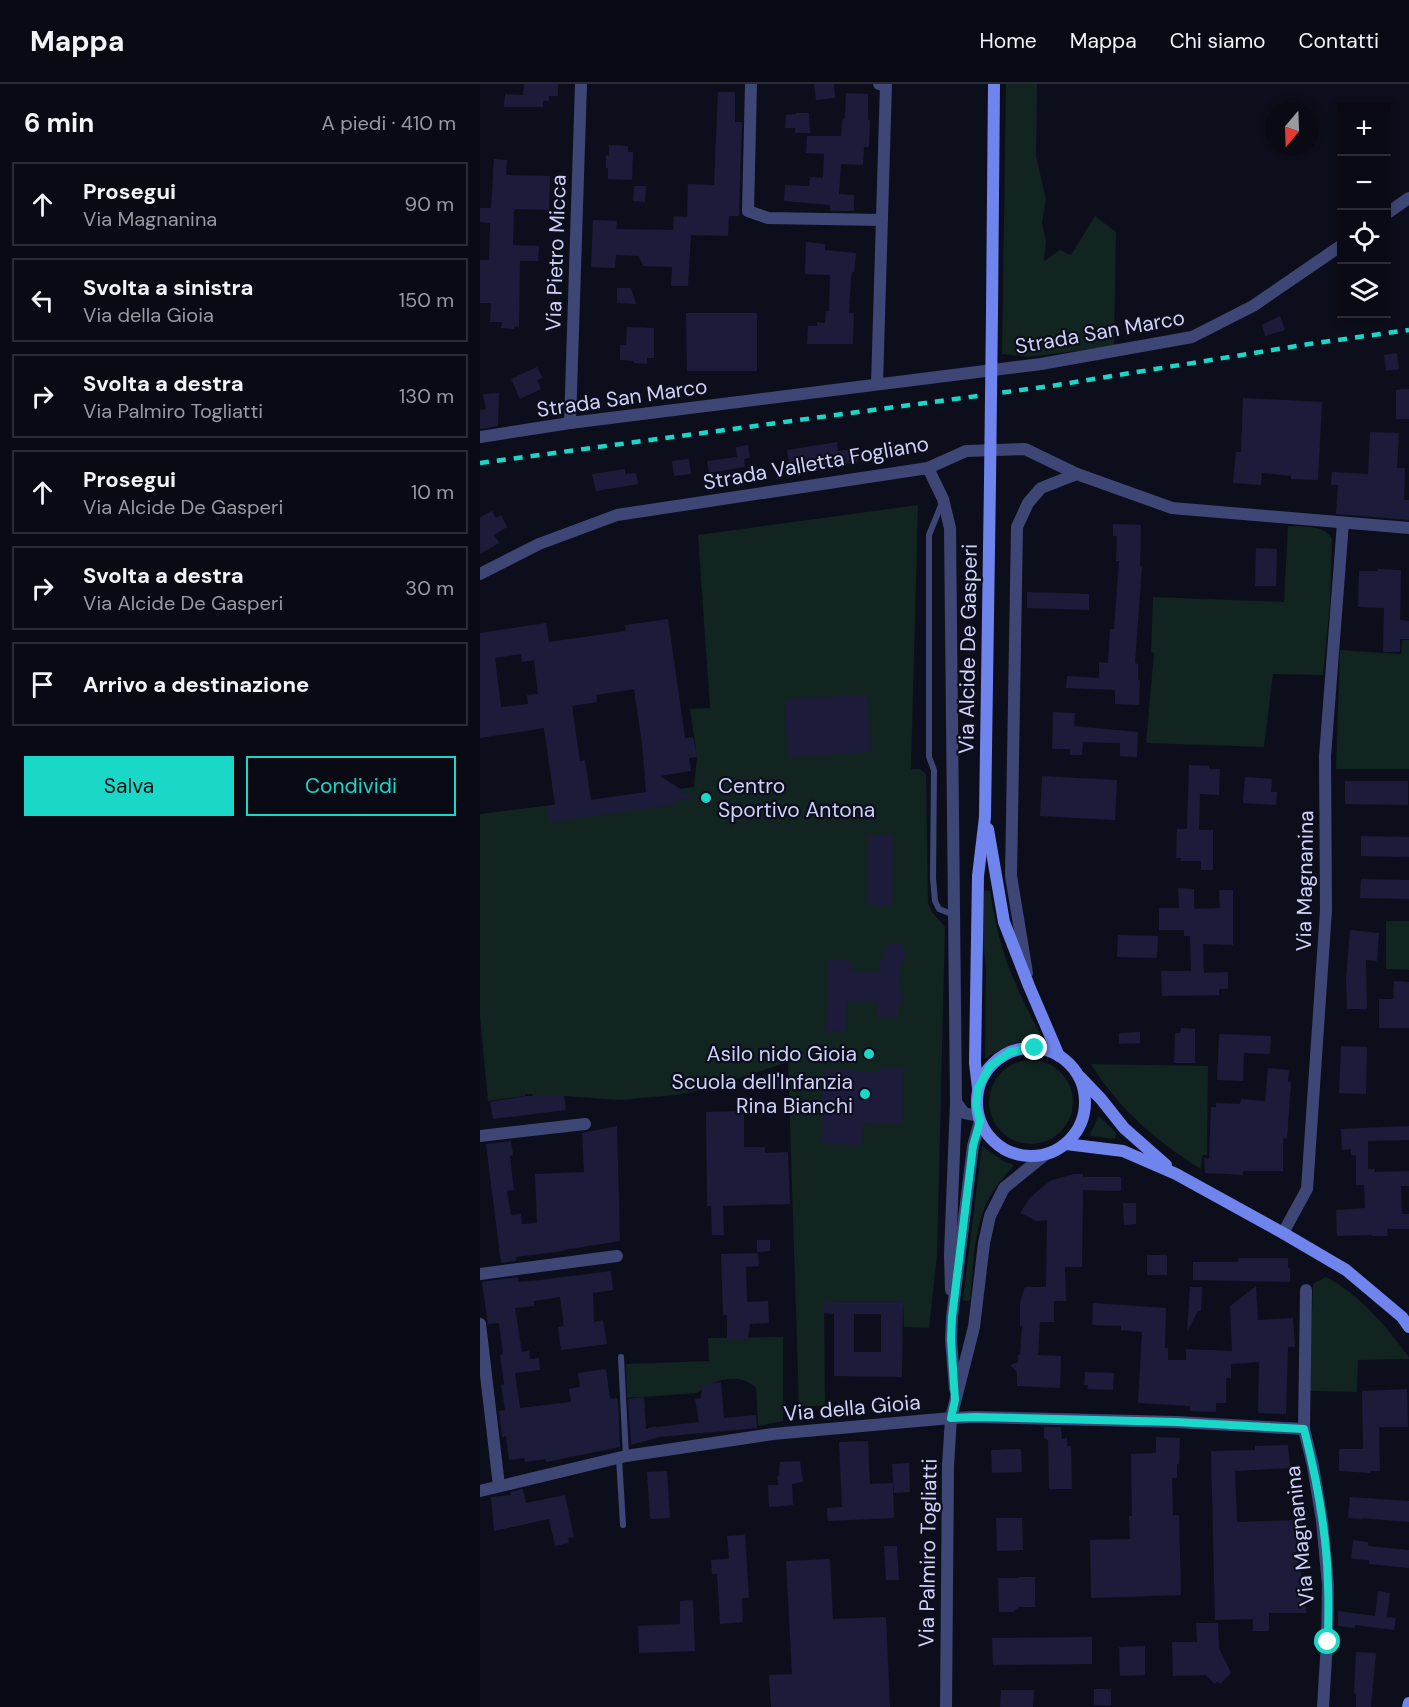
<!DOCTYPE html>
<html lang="it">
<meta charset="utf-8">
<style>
:root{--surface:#0a0a14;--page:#181822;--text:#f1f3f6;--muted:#999aa0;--line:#2a2b34;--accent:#1ad8c8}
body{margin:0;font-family:"DM Sans",sans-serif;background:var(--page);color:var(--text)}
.controls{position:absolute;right:18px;top:18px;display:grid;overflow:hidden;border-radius:0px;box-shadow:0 3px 9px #0003}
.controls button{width:54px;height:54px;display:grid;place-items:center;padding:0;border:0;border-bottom:2px solid var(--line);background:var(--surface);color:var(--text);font:30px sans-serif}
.compass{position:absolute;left:785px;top:18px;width:54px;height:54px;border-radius:50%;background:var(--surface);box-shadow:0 3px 9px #0003;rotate:199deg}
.stop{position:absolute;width:18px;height:18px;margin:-14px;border:4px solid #1ad8c8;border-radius:50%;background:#fff}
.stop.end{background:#1ad8c8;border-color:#fff;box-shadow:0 2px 6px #0008}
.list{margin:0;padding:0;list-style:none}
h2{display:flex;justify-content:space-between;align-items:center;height:78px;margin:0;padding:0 24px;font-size:26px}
h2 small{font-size:20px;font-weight:400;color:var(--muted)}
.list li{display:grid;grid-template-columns:39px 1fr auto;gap:18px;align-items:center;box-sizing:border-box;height:84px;margin:0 12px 12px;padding:0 12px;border:2px solid var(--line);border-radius:0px}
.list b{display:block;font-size:22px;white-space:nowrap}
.list p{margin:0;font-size:20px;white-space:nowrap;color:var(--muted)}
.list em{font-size:20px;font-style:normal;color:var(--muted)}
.actions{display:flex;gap:12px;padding:18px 24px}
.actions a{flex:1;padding:14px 0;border:2px solid var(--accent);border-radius:0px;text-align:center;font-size:21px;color:var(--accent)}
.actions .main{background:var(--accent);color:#111}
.icon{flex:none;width:33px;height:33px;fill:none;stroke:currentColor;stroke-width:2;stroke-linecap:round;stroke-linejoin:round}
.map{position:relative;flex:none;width:929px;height:1623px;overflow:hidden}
header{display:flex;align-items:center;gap:36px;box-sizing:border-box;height:84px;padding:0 30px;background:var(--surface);border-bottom:2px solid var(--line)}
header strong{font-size:28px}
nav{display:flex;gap:33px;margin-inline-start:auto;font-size:21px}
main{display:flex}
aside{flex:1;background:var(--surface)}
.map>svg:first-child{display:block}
.green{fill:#112420}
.building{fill:#1c1c3a;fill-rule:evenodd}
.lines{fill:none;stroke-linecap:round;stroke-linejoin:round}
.service{stroke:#3e4675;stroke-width:6}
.minor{stroke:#3e4675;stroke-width:12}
.tertiary{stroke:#3e4675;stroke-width:12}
.secondary{stroke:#7084ed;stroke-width:12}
.rail{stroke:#1ad8c8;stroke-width:4.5;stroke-dasharray:9 8;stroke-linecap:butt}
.secondary-bridge{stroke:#7084ed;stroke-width:12}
.route{stroke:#1ad8c8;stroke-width:8}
.poi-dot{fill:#1ad8c8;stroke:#0d0e1b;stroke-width:2}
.labels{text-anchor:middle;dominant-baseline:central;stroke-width:4.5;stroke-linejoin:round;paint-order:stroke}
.street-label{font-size:21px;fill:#ced1f9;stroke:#0d0e1b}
.poi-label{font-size:21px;fill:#ced1f9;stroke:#0d0e1b;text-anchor:end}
</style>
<header>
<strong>Mappa</strong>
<nav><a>Home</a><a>Mappa</a><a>Chi siamo</a><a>Contatti</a></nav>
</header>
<main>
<aside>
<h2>6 min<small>A piedi · 410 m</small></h2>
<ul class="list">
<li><svg class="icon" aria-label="ahead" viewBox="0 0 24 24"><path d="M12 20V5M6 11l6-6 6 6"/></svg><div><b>Prosegui</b><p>Via Magnanina</p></div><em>90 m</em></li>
<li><svg class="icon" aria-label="left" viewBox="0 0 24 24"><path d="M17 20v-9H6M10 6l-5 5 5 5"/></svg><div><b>Svolta a sinistra</b><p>Via della Gioia</p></div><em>150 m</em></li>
<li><svg class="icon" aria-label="right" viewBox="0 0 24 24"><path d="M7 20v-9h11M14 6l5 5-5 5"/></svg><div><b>Svolta a destra</b><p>Via Palmiro Togliatti</p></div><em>130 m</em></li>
<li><svg class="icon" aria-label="ahead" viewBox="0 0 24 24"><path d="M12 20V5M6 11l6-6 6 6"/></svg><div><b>Prosegui</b><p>Via Alcide De Gasperi</p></div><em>10 m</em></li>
<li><svg class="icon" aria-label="right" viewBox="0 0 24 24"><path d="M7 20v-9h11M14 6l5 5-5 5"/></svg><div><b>Svolta a destra</b><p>Via Alcide De Gasperi</p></div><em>30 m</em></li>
<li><svg class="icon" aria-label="arrive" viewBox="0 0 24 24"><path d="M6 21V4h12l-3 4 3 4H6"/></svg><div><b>Arrivo a destinazione</b></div></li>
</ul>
<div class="actions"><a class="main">Salva</a><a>Condividi</a></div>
</aside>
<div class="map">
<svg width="929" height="1623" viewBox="0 0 929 1623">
<rect width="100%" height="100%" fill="#0d0e1b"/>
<g class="green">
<polygon points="526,0 557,0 556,72 566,115 562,139 566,158 564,177 580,166 591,171 615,132 636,148 634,262 549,273 522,270"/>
<polygon points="438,421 431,685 440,685 446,690 448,819 452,828 465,843 457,1171 449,1244 424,1243 423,1218 344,1217 345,1322 319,1322 308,978 226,1005 196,1011 139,1016 84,1012 53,1012 52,1010 45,1010 45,1012 8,1017 0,932 0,730 214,703 217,673 210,625 230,624 218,451"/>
<path d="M808,442c15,1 38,-2 44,14l-2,63 -7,72 -50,-1 -9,73 -118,-4 8,-90 -3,-1 2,-55 131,5z"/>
<polygon points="922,556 929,556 929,685 856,685 860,566 921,570"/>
<path d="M506,806l4,1c4,25 9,50 18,74 10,27 23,52 37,77 -28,-1 -37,2 -60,17l1,-92 -4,-36 1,-39z"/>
<polygon points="906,837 929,837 929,886 906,885"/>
<circle cx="551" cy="1018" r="42"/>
<path d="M611,980l117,2 -1,89h-5l-1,14c-44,-27 -83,-61 -110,-105z"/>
<polygon points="619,1032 636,1049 635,1055 611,1052 610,1050"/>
<path d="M502,1062l21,15 11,4c-8,10 -17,19 -23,30 -18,30 -17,70 -21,104l-1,2h-4l-2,-2z"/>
<path d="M846,1193c34,18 60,49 83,80v2l-51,1 -1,32 -48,-1 4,-107z"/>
<path d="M303,1253v84l-25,5 -2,-39c-4,-2 -9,-6 -13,-7 -16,-4 -33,3 -46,13l-70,5 -1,-34 83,-3 -1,-23z"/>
</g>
<g class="building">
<polygon points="44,0 78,0 78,12 69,12 69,17 63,17 63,23 24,23 25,10 43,11"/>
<polygon points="334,0 354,0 355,14 336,16"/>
<polygon points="238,8 255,8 255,38 262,38 259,132 249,132 248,152 211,151 208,202 191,202 192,183 163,182 159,172 136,171 135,184 111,183 113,136 137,137 136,145 193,146 194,132 207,133 208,100 234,101"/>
<polygon points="366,9 388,10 388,35 390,37 389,63 384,63 383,81 361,80 359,110 374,111 374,127 350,127 350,121 304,117 305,101 329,102 330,93 343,94 344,70 326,69 327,52 361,52 362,36 365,34"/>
<polygon points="316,29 329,29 330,49 315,49 315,44 305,44 306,31 316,30"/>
<polygon points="129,61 148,62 148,68 153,68 152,96 128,95 128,84 126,84 126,71 129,72"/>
<polygon points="14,75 27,76 26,91 70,92 69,126 34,125 33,161 59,162 58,177 40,177 39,243 34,242 34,245 21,244 22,238 10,238 11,219 0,219 0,176 9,176 10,139 0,138 0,124 11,124"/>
<polygon points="154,102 166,102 165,118 153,117"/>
<polygon points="326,158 345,160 345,166 376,169 374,188 372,188 371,195 369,229 374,229 373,260 327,260 328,242 337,242 337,238 345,239 346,227 349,227 350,191 325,190"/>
<polygon points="137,204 151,204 156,220 137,219"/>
<polygon points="206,229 277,229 277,287 207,287"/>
<polygon points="800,232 805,246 785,252 782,241"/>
<polygon points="147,243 174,244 174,274 167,274 167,280 154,279 154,277 140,276 140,261 146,261"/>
<polygon points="917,269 919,285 906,287 904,271"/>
<polygon points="57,283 63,294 57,296 61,305 40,315 31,295"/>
<polygon points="922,305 929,305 929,335 916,335 916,306"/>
<polygon points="19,309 18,342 0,345 0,326 6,325 3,310"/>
<polygon points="763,314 842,318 838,396 811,395 811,392 782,389 781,401 753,399 756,368 761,368"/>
<polygon points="890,348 919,349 917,384 925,384 924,416 929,416 929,436 856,430 858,401 851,401 852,388 888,390"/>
<polygon points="357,358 358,367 376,365 378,378 336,384 336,382 310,385 307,366"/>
<polygon points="268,361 270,374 264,375 265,383 229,389 227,377 257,373 256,363"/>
<polygon points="209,375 211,390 194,392 192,377"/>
<polygon points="145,385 145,390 156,389 158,400 116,407 112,390"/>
<polygon points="12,427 16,434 21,431 27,443 14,451 19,459 0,470 0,433"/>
<polygon points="633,440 661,441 660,482 662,482 655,579 658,580 658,596 660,596 659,621 635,620 635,606 586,604 587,592 619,594 619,578 628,579 630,545 634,545 639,477 636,477 637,452 633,452"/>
<polygon points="776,464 797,465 796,502 775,502"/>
<polygon points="898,485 921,486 920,536 929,537 929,555 920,555 920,568 903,568 904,524 878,523 879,487 898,487"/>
<polygon points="547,508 609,510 609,526 547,524"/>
<path d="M188,535l17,119 8,-1 4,20 -8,1 2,13 -31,5 33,21 -20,5v3l-124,17 -2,-16 8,-1 -11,-77 -64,10v-105l66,-10 3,19 77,-11 -1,-6zM41,570l1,8 12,-2 4,34 -11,1 1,9 -27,3 -6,-49zM154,605l8,55 4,48 -55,8 -6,-40 -5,1 -8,-55 25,-4 -1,-7z"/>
<polygon points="387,611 390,668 308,673 305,615"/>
<polygon points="573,628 595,629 594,642 658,648 657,673 640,672 640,659 603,658 602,671 590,671 590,665 572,665"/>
<polygon points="709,681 729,682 729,685 740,685 739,711 720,710 719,746 733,746 733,786 721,786 721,777 701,777 701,774 696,774 697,745 707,745"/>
<polygon points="562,692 637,696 635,736 560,732"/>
<polygon points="765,693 792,695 791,708 797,708 796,721 763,719"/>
<polygon points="865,697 928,697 928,721 865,720"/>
<polygon points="387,751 413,751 412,821 387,821"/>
<polygon points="881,752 929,753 929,773 881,772"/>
<polygon points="881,795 929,796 929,815 880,814"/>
<polygon points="698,804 714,805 714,825 740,824 739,806 753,806 753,861 723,860 724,889 748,888 748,905 739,905 739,911 682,912 681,887 711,887 710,852 704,852 704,846 679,846 679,824 699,824"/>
<polygon points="870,846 899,849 897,877 886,876 887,925 867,925 866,895"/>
<polygon points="638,851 678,852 677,874 637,873"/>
<polygon points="413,859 418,859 423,862 425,868 425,873 420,881 419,906 421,906 421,921 418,921 418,934 397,933 398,918 367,917 366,948 346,947 348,876 368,875 373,887 399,888 399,877 401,877 406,863"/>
<polygon points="914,897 929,898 929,944 899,944 899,915 913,915"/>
<polygon points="701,944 715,945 715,979 694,979 695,949 700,949"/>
<polygon points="660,948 660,959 639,960 639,949"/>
<polygon points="739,950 791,952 790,970 764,969 763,997 737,996"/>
<polygon points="861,962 887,963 886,1010 859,1009"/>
<polygon points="400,983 423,983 422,1040 383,1039 382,1061 342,1060 343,985 400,988"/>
<polygon points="788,984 809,986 808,998 811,998 807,1055 803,1054 803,1087 763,1087 763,1091 725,1089 724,1074 729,1075 731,1023 736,1023 736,1019 760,1020 761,1015 785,1017"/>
<rect x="285" y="991" width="16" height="14"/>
<polygon points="45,1012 84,1012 86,1026 13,1035 10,1018"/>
<polygon points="264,1027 264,1063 285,1063 285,1069 308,1068 310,1120 243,1122 244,1151 232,1151 231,1122 227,1122 226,1028"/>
<polygon points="137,1042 140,1157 84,1166 84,1167 36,1173 36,1177 21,1179 6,1060 31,1057 33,1071 30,1072 34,1106 27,1107 31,1131 41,1130 42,1140 57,1139 55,1090 104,1088 102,1049"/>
<polygon points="929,1042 929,1056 888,1057 888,1085 895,1085 895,1088 929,1087 929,1102 921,1102 922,1130 929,1130 929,1145 907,1145 908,1152 892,1152 892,1151 857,1152 856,1126 885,1124 884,1101 876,1101 876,1071 871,1071 871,1065 862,1066 861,1045"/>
<polygon points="594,1090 603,1090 603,1093 641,1093 641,1107 603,1106 602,1183 585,1183 586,1217 574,1217 574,1238 560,1238 558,1271 581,1272 580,1304 537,1302 537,1288 530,1281 538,1278 538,1271 540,1271 542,1242 540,1242 540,1218 545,1203 566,1203 567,1136 557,1137 540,1129 550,1114 562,1103 572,1096"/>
<polygon points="643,1119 656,1119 656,1140 644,1141"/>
<polygon points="277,1156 290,1156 290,1167 277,1168"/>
<polygon points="278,1169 279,1182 266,1183 267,1218 288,1217 289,1239 270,1240 268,1255 247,1255 247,1231 243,1231 241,1170"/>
<rect x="667" y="1171" width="20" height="20"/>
<polygon points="758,1174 808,1174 808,1184 810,1184 810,1198 713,1196 713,1178 758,1178"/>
<polygon points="131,1187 133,1206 113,1209 114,1238 123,1236 127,1260 81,1266 78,1243 84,1242 80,1213 54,1217 54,1222 35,1224 42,1268 49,1267 50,1275 59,1274 60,1286 35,1289 40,1324 91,1318 89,1305 100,1303 98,1289 126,1285 130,1315 137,1314 138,1316 140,1363 66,1378 66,1375 45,1378 44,1374 29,1376 26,1352 22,1353 19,1327 25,1326 21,1301 24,1300 20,1271 23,1270 19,1239 8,1240 2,1198 38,1193 38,1198 52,1197"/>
<polygon points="776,1202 778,1236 813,1234 815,1263 808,1263 806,1330 778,1329 779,1278 751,1280 751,1294 746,1294 746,1319 736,1319 736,1328 710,1327 710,1322 658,1319 662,1248 641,1246 641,1242 612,1241 613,1219 686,1224 685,1264 688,1264 688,1276 706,1276 706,1265 752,1267 750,1222"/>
<polygon points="710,1203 722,1203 721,1227 718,1227 707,1248"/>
<path d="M343,1217l80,1 -1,75 -68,-1v-62l-11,-1zM374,1230h27v38h-27z"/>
<polygon points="605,1288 634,1289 633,1306 607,1305 608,1301 604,1301"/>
<polygon points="241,1298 244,1334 276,1331 277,1344 179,1353 151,1361 148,1315 164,1313 166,1345 176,1342 178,1345 178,1343 219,1338 215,1315 221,1314 222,1301"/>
<polygon points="927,1305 928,1343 899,1343 900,1387 890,1387 890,1389 859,1387 859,1365 883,1365 882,1307"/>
<polygon points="564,1343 581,1343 582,1355 587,1354 587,1362 591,1362 592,1405 569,1405 568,1356 564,1355"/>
<polygon points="676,1353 700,1354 699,1380 697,1380 697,1394 692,1394 693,1431 699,1431 701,1511 611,1514 610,1456 650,1455 649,1432 652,1432 651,1370 676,1369"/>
<polygon points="388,1357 390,1400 413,1399 414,1434 348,1437 347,1424 362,1423 359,1358"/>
<polygon points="808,1361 810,1384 755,1387 757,1438 823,1436 823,1456 821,1456 823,1487 821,1487 822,1517 826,1517 826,1529 789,1529 789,1547 773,1547 773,1535 735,1536 731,1367 775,1366 775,1362"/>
<polygon points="541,1365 542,1388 512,1389 511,1366"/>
<polygon points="320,1377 323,1398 312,1400 313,1421 291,1423 289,1422 288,1401 298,1401 297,1392 299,1392 300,1378"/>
<polygon points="429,1379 430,1408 414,1409 412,1380"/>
<polygon points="187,1387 190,1434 170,1435 167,1388"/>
<polygon points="43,1405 46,1419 85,1411 94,1453 88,1454 89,1459 75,1462 69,1435 14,1447 11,1413 31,1411 30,1408"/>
<polygon points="870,1413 929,1417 929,1438 882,1434 882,1435 868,1434"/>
<polygon points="516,1434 542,1434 543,1466 517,1467"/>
<polygon points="265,1451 269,1514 262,1514 263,1538 240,1540 237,1490 232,1490 231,1476 249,1475 247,1452"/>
<polygon points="873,1456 888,1458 888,1462 929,1466 929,1484 889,1480 889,1476 871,1475"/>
<polygon points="404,1462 417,1462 419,1496 406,1496"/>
<polygon points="350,1475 353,1535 406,1533 410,1623 291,1623 289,1591 312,1590 306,1477"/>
<polygon points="539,1493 555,1493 555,1523 539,1523 533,1528 519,1528 518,1494 539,1494"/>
<polygon points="898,1507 910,1509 907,1533 916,1534 914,1546 875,1541 875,1544 858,1542 858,1527 895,1532"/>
<polygon points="213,1516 215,1567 159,1569 158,1542 200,1540 200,1517"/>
<polygon points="716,1539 738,1539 739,1564 751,1589 740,1600 737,1597 735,1600 726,1591 693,1592 692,1558 717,1558"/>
<polygon points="612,1553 612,1580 513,1581 512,1554"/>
<polygon points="665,1562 665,1591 640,1592 639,1563"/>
<polygon points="876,1568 896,1569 891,1623 876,1623 876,1610 874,1609"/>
<polygon points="614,1605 631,1605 631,1622 614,1621"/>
<polygon points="521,1606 554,1606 553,1623 520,1623"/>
</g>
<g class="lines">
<g class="service">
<polyline points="462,419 449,451 449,673 454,686 453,794 455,817 459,825 474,831"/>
<polyline points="141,1273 146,1372"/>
<polyline points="139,1374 143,1441"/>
</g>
<g class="minor">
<polyline points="271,0 268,127 288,134 402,136"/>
<polyline points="906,130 929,114"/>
<polyline points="397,300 406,0 399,0"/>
<polyline points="90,339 101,0"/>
<polyline points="0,353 90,339 561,280 712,253 773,222 862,161"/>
<polyline points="448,384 463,415 470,444 476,1018 470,1170 471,1206"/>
<polyline points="0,490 59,460 137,431 448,384 486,367 545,365 597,390 692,424 929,444"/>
<polyline points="547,889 531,792 537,443 548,419 561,404 597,390"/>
<polyline points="476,1018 484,1029 498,1032"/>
<polyline points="0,1052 105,1040"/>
<polyline points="803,1149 827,1105 846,826 845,672 863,439"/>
<polyline points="0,1190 137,1172"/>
<polyline points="826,1206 824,1345 833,1382 842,1437 848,1501 847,1558 843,1623"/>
<polyline points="0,1240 19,1402"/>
<polyline points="0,1407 146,1372 293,1350 471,1334 495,1333 696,1338 824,1345"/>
</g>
<g class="tertiary">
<polyline points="475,1305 471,1256 472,1233 493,1062 500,1037"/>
<polyline points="466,1623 468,1382 471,1334 494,1243 504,1159 510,1132 524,1104 566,1070"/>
</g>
<g class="secondary">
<polyline points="512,228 514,0"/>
<polyline points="508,745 524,838 549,902 579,972"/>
<circle cx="551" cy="1018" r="54"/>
<polyline points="600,993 621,1015 644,1044 686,1081"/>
<polyline points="498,1004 495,979 498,792 505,733 510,398"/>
<polyline points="586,1060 643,1067 696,1090 803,1149 866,1186 922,1233 929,1243"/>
<polyline points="928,1623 929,1619"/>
</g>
<polyline class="rail" points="0,379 571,302 829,260 929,246"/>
<polyline class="secondary-bridge" points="510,398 512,228"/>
</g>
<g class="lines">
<path class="route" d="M555,964l-25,4 -20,14 -12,22 -2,17 4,16 -7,25 -21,171 -1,23 4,60 -4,18 24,-1 201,5 128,7c13,51 23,104 24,157 1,19 0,37 0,56"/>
</g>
<g class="poi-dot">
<circle cx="226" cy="714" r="6"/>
<circle cx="389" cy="970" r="6"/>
<circle cx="385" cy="1010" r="6"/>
</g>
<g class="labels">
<g class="street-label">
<text transform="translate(76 169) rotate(-88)">Via Pietro Micca</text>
<text transform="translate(620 248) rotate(-10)">Strada San Marco</text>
<text transform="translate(142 314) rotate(-8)">Strada San Marco</text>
<text transform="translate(336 379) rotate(-10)">Strada Valletta Fogliano</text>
<text transform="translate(488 565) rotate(-89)">Via Alcide De Gasperi</text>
<text transform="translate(825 797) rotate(-89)">Via Magnanina</text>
<text transform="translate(372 1324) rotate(-5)">Via della Gioia</text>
<text transform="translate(820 1452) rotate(-96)">Via Magnanina</text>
<text transform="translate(448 1469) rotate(-89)">Via Palmiro Togliatti</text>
</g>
<g class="poi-label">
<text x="238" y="702" text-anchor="start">Centro<tspan x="238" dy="24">Sportivo Antona</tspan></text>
<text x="377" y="970">Asilo nido Gioia</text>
<text x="373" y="998">Scuola dell'Infanzia<tspan x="373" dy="24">Rina Bianchi</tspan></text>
</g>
</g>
</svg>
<div class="controls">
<button>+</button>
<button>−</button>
<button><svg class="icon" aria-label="locate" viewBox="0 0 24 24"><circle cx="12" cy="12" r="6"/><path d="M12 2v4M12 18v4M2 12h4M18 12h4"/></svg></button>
<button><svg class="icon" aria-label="layers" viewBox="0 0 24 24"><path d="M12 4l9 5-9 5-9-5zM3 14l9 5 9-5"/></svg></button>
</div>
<svg class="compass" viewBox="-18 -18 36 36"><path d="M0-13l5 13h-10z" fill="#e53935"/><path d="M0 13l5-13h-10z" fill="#999aa0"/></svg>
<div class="stop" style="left:848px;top:1558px"></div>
<div class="stop end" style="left:555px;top:964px"></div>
</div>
</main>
